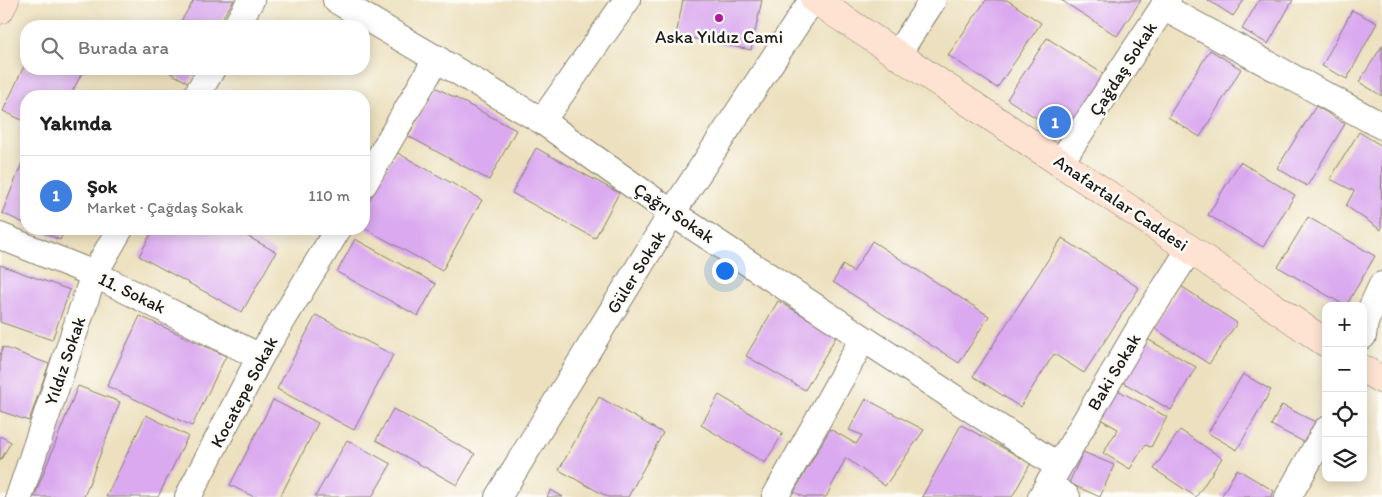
<!DOCTYPE html>
<html lang="tr">
<meta charset="utf-8">
<style>
:root{--surface:#fff;--page:#f2f2f2;--text:#202124;--muted:#757577;--line:#e0e0e0;--accent:#2563eb}
body{margin:0;font-family:Itim,sans-serif;background:var(--page);color:var(--text)}
.controls{position:absolute;right:15px;bottom:15px;display:grid;overflow:hidden;border-radius:10px;box-shadow:0 2px 12px #0003}
.controls button{width:45px;height:45px;display:grid;place-items:center;padding:0;border:0;border-bottom:1px solid var(--line);background:var(--surface);color:var(--text);font:25px sans-serif}
.you{position:absolute;left:724px;top:270px;width:18px;height:18px;margin:-12px;border:4px solid #fff;border-radius:50%;background:#1a73e8;box-shadow:0 0 0 8px #1a73e833}
.badge{display:grid;place-items:center;width:32px;height:32px;border-radius:50%;background:var(--accent);color:#fff;font-size:16px;font-weight:700}
.pin{position:absolute;translate:-50% -50%;border:2px solid #fff;box-shadow:0 1px 5px #0006}
.list{margin:0;padding:0;list-style:none}
h2{display:flex;justify-content:space-between;align-items:center;height:65px;margin:0;padding:0 20px;font-size:21px}
h2 small{font-size:16px;font-weight:400;color:var(--muted)}
.list li{display:grid;grid-template-columns:32px 1fr auto;gap:15px;align-items:center;box-sizing:border-box;height:80px;padding:0 20px;border-top:1px solid var(--line)}
.list b{display:block;font-size:19px;white-space:nowrap}
.list p{margin:0;font-size:16px;white-space:nowrap;color:var(--muted)}
.list em{font-size:16px;font-style:normal;color:var(--muted)}
.icon{flex:none;width:28px;height:28px;fill:none;stroke:currentColor;stroke-width:2;stroke-linecap:round;stroke-linejoin:round}
.map{position:relative;flex:none;width:1382px;height:497px;overflow:hidden}
.search{position:absolute;background:var(--surface);box-shadow:0 2px 12px #0003;left:20px;top:20px;width:350px;height:55px;display:flex;align-items:center;gap:12px;box-sizing:border-box;padding:0 18px;border-radius:20px;color:var(--muted);font-size:19px}
.panel{position:absolute;background:var(--surface);box-shadow:0 2px 12px #0003;left:20px;top:90px;width:350px;height:145px;border-radius:20px}
.map>svg:first-child{display:block}
.building{fill:#daa9ef}
.lines{fill:none;stroke-linecap:round;stroke-linejoin:round}
.street-casing{stroke:#847e6d;stroke-width:28}
.secondary-casing{stroke:#847e6d;stroke-width:29}
.street{stroke:#fff;stroke-width:26}
.secondary{stroke:#fee3d2;stroke-width:28}
.poi-dot{fill:#b5179e;stroke:#fdfcf7;stroke-width:2}
.labels{text-anchor:middle;dominant-baseline:central;stroke-width:5;stroke-linejoin:round;paint-order:stroke}
.poi-label{font-size:18px;fill:#1c1c1c;stroke:#fdfcf7}
.street-label{font-size:18px;fill:#1c1c1c;stroke:#fdfcf7}
</style>
<div class="map">
<svg width="1382" height="497" viewBox="0 0 1382 497">
<rect width="100%" height="100%" fill="#fdfcf7"/>
<filter id="ink" filterUnits="userSpaceOnUse"><feTurbulence type="fractalNoise" baseFrequency=".02" numOctaves="2"/><feDisplacementMap in="SourceGraphic" scale="10" xChannelSelector="R" yChannelSelector="G"/><feConvolveMatrix kernelMatrix="1 2 1 2 8 2 1 2 1" color-interpolation-filters="sRGB"/></filter>
<filter id="wash" filterUnits="userSpaceOnUse"><feTurbulence type="fractalNoise" baseFrequency=".0096" numOctaves="4" result="noise"/><feDisplacementMap in="SourceGraphic" scale="20" xChannelSelector="R" yChannelSelector="G"/><feGaussianBlur stdDeviation="1.12" result="paint"/><feColorMatrix in="noise" values="0 0 0 0 0 0 0 0 0 0 0 0 0 0 0 0 0 1.4 0 .05"/><feComposite in="paint" operator="in"/></filter>
<g filter="url(#wash)">
<rect width="100%" height="100%" fill="#ece0be"/>
<g id="blocks">
<g class="building">
<polygon points="194,0 234,0 217,26 183,26 179,24"/>
<polygon points="683,0 762,0 751,50 676,35"/>
<polygon points="986,0 1007,0 1041,23 997,88 948,55"/>
<polygon points="1061,0 1141,0 1117,36"/>
<polygon points="1208,0 1244,0 1233,16"/>
<polygon points="1259,0 1293,0 1268,44 1242,29"/>
<polygon points="1352,10 1377,23 1347,79 1322,66"/>
<polygon points="47,20 60,26 43,26"/>
<polygon points="1047,38 1108,77 1069,139 1007,99"/>
<polygon points="1382,46 1382,96 1359,82"/>
<polygon points="1210,50 1241,69 1200,137 1168,117"/>
<polygon points="26,62 26,69 84,69 70,96 26,96 26,122 3,111"/>
<polygon points="163,69 196,69 189,83"/>
<polygon points="435,87 516,130 489,180 408,136"/>
<polygon points="98,92 108,96 96,96"/>
<polygon points="1316,106 1345,124 1307,186 1277,168"/>
<polygon points="1359,132 1382,146 1381,230 1346,206 1354,191 1330,179"/>
<polygon points="536,148 619,193 595,238 512,193"/>
<polygon points="396,152 482,200 442,271 364,228 364,210"/>
<polygon points="26,153 26,224 2,213"/>
<polygon points="1240,162 1295,195 1263,247 1208,215"/>
<polygon points="1308,217 1375,256 1346,306 1278,267"/>
<polygon points="36,229 65,229 60,240"/>
<polygon points="154,229 234,229 276,252 242,312 139,256"/>
<polygon points="1062,238 1139,288 1084,373 1054,354 1020,407 973,376"/>
<polygon points="355,239 436,284 418,316 337,272"/>
<polygon points="872,241 989,316 959,363 833,282 843,265 853,272"/>
<polygon points="0,265 70,290 52,340 0,322"/>
<polygon points="1181,286 1237,323 1209,364 1154,328"/>
<polygon points="778,301 837,335 805,390 746,356"/>
<polygon points="316,315 393,355 354,430 277,389"/>
<polygon points="140,316 226,356 192,426 107,386"/>
<polygon points="1142,336 1196,367 1171,410 1117,379"/>
<polygon points="3,347 49,364 29,421 0,411 0,355"/>
<polygon points="1243,374 1271,390 1237,450 1208,433"/>
<polygon points="78,386 120,402 84,497 34,497"/>
<polygon points="1114,388 1167,417 1151,447 1145,445 1130,469 1103,453 1118,429 1098,418"/>
<polygon points="719,395 783,433 765,463 701,425"/>
<polygon points="599,397 663,433 628,497 608,497 559,470"/>
<polygon points="866,399 924,430 885,486 846,458 826,497 804,497 794,492 830,429 856,444 862,435 849,430"/>
<polygon points="273,400 318,423 280,497 254,497 230,485"/>
<polygon points="1282,405 1315,422 1304,442 1271,425"/>
<polygon points="393,409 475,454 457,485 376,440"/>
<polygon points="146,415 188,436 158,497 106,497"/>
<polygon points="961,425 1031,463 1012,497 922,497"/>
<polygon points="1180,430 1222,458 1196,497 1154,469"/>
<polygon points="0,436 11,442 0,461"/>
<polygon points="347,440 391,464 372,497 315,497"/>
<polygon points="1083,452 1114,465 1100,497 1069,483"/>
<polygon points="1237,469 1274,491 1271,497 1221,497"/>
<polygon points="551,490 563,497 547,497"/>
</g>
</g>
</g>
<g filter="url(#ink)">
<use href="#blocks" fill-opacity="0" stroke="#847e6d" stroke-width="1"/>
<g class="lines">
<g class="street-casing">
<g id="street">
<polyline points="336,0 542,121 672,213 1058,466"/>
<polyline points="1163,7 1382,126"/>
<polyline points="236,26 251,0"/>
<polyline points="897,55 933,0"/>
<polyline points="196,96 212,69"/>
<polyline points="542,121 627,0"/>
<polyline points="1060,163 1168,0"/>
<polyline points="364,184 437,58"/>
<polyline points="0,236 94,274 260,357"/>
<polyline points="1363,336 1365,322 1382,285"/>
<polyline points="1048,484 1067,497"/>
<polyline points="19,497 94,274 120,229"/>
<polyline points="188,497 260,357 338,229"/>
<polyline points="498,497 672,213 812,0"/>
<polyline points="775,497 863,339"/>
<polyline points="1041,497 1143,322 1190,249"/>
<polyline points="1288,497 1326,430"/>
</g>
</g>
<g class="secondary-casing">
<g id="secondary">
<polyline points="815,0 1190,249 1326,343"/>
<polyline points="0,10 5,0"/>
<polyline points="1363,369 1382,380"/>
</g>
</g>
<use href="#street" class="street"/>
<use href="#secondary" class="secondary"/>
</g>
</g>
<circle class="poi-dot" cx="719" cy="18" r="5"/>
<g class="labels">
<g class="poi-label">
<text x="719" y="37">Aska Yıldız Cami</text>
</g>
<g class="street-label">
<text transform="translate(1123 69) rotate(-57)">Çağdaş Sokak</text>
<text transform="translate(1121 203) rotate(34)">Anafartalar Caddesi</text>
<text transform="translate(674 213) rotate(34)">Çağrı Sokak</text>
<text transform="translate(636 272) rotate(-58)">Güler Sokak</text>
<text transform="translate(132 293) rotate(26)">11. Sokak</text>
<text transform="translate(65 361) rotate(-71)">Yıldız Sokak</text>
<text transform="translate(1114 372) rotate(-59)">Baki Sokak</text>
<text transform="translate(244 392) rotate(-62)">Kocatepe Sokak</text>
</g>
</g>
</svg>
<div class="controls">
<button>+</button>
<button>−</button>
<button><svg class="icon" aria-label="locate" viewBox="0 0 24 24"><circle cx="12" cy="12" r="6"/><path d="M12 2v4M12 18v4M2 12h4M18 12h4"/></svg></button>
<button><svg class="icon" aria-label="layers" viewBox="0 0 24 24"><path d="M12 4l9 5-9 5-9-5zM3 14l9 5 9-5"/></svg></button>
</div>
<div class="you"></div>
<div class="pin badge" style="left:1055px;top:122px;background:#3f7fe0">1</div>
<div class="search"><svg class="icon" aria-label="search" viewBox="0 0 24 24"><circle cx="10" cy="10" r="6"/><path d="M15 15l6 6"/></svg>Burada ara</div>
<section class="panel">
<h2>Yakında<small></small></h2>
<ul class="list">
<li><span class="badge" style="background:#3f7fe0">1</span><div><b>Şok</b><p>Market · Çağdaş Sokak</p></div><em>110 m</em></li>
</ul>
</section>
</div>
